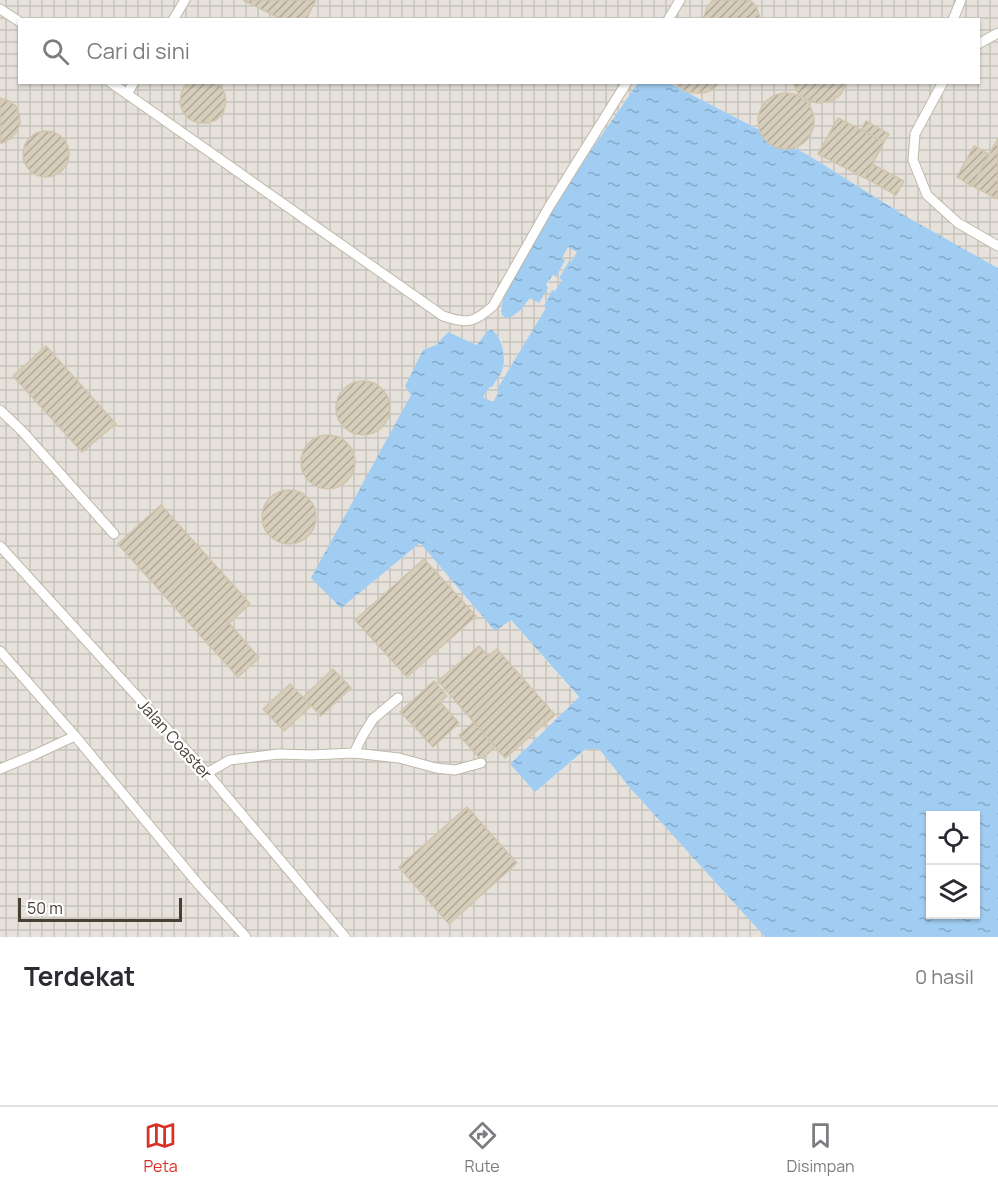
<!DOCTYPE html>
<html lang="id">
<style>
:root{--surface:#fff;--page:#f2f2f3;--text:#2b2b33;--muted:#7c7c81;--line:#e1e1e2;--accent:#d93025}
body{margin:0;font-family:Manrope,sans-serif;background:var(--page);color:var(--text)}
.controls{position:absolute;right:18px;bottom:18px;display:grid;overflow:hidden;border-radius:0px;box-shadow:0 2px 4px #0004}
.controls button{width:54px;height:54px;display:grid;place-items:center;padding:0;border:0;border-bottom:2px solid var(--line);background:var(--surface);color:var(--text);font:30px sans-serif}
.scale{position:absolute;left:18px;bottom:15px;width:164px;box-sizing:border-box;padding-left:6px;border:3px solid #474135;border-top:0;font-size:16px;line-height:21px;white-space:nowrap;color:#474135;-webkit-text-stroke:4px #fff;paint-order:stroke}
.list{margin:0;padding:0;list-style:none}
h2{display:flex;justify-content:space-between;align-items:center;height:78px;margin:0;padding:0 24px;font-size:26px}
h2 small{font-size:20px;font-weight:400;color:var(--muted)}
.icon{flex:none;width:33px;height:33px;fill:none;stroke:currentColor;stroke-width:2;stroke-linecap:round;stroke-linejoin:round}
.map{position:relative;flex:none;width:998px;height:937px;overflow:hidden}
.search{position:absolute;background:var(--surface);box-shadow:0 2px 4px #0004;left:18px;right:18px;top:18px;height:66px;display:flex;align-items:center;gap:15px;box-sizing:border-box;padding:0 21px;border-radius:0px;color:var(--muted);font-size:22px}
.sheet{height:168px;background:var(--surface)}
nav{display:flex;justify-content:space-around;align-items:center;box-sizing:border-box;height:84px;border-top:2px solid var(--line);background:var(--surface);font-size:16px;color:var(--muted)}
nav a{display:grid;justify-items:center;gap:3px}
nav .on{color:var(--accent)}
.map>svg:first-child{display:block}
.industrial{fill:url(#industrial-grid)}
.water{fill:url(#water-ripples);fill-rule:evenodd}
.building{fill:url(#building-hatch);stroke:#d1c5ae;stroke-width:1.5}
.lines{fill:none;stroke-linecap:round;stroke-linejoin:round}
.service-casing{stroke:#bfb9a9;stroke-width:11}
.service{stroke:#fff;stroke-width:9}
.labels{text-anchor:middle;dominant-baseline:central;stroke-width:4.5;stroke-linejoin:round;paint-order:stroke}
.street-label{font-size:16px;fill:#474135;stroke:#fff}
</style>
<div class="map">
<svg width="998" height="937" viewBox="0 0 998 937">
<defs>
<pattern id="industrial-grid" width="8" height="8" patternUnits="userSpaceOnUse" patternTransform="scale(1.5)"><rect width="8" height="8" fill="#e6e2db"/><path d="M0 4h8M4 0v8" fill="none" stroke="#c7c3bd"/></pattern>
<pattern id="water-ripples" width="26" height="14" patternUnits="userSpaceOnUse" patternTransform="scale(1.5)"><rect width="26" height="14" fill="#a1cdf2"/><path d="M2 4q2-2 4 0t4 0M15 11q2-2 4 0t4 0" fill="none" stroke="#85a8c5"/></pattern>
<pattern id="building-hatch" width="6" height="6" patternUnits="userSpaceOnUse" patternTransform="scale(1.5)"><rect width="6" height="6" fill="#d6cdbb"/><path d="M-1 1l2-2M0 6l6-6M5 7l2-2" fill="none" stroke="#afa899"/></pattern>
</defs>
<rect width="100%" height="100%" fill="#f4f0e6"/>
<polygon class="industrial" points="0,0 998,0 998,268 907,217 808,155 669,83 978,82 978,20 20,20 20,82 638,83 560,195 502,312 515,315 530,298 546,286 564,260 562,258 568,247 578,252 571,262 568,262 559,278 562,280 555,292 552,291 544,304 547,307 497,389 499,392 493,403 483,397 503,369 504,360 501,339 489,329 477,345 448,332 436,345 423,350 406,385 412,395 370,472 342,607 420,543 495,630 511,620 579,698 510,764 535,792 587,749 599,749 630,788 765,937 0,937"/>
<path class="water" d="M638,83h31l139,72 99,62 91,51v669h-233l-135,-149 -31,-39h-13l-51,43 -25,-28 69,-67 -68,-77 -16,11 -75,-88 -79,65 -30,-30 100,-183 -6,-9 18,-36 13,-5 12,-13 29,13 12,-16c13,3 18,30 13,42 -2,5 -7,11 -10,16h-2l-7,10 10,5 6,-10 -2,-3 49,-81 -2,-3 8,-15 3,1 7,-11 -3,-2 10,-17 2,1 6,-10 -9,-5 -6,11 3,2 -9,17 -3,-2 -7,10 2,3 -9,15 -9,-5c-7,8 -13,19 -24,20l-4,-3c-3,-18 11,-35 19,-50 33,-65 76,-123 117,-182zM930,816h46v98h-46z"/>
<g class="building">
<polygon points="243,0 316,0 306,20 283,20"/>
<polygon points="713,0 750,0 756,6 759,15 760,20 703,20 707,7"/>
<polygon points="190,82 216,82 221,87 225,94 226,103 223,113 216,120 207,123 198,123 189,119 183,112 180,104 181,95 184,87"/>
<polygon points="675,82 720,82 712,90 704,93 695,93 684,91"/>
<polygon points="847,82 841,94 835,99 826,102 817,103 807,100 798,93 793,82"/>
<circle cx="786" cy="121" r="28"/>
<polygon points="0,98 9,101 16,106 19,114 20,123 17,132 10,139 2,143 0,143"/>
<polygon points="838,118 884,142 865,178 818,154"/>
<polygon points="866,121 889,134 884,142 861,130"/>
<circle cx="46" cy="154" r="23"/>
<polygon points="998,138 998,199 972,186"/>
<polygon points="974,146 989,154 972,186 957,177"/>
<polygon points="872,164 904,181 896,195 865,178"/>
<polygon points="46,346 116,424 82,452 13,376"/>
<circle cx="363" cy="408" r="27"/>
<circle cx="328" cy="462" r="27"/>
<circle cx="289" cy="517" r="27"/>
<polygon points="161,505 250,604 207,643 118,544"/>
<polygon points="424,559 476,616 407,677 355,620"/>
<polygon points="229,623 259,658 238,677 207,643"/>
<polygon points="479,646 488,656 497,649 555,715 505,758 438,681"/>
<polygon points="333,669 351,688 321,716 303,697"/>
<polygon points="434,681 447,696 414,726 400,712"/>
<polygon points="290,684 311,706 284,731 263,709"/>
<polygon points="440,702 459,723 433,747 414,726"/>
<polygon points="474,722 495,747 481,760 459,735"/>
<polygon points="467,807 517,863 449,924 399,867"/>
</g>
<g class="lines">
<g class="service-casing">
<g id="service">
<polyline points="0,9 20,22"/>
<polyline points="173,20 185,0"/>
<polyline points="668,20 680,0"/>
<polyline points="953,20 961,0"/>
<polyline points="978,44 998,33"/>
<path d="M110,82l333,234c24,8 31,7 50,-10l56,-99 78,-125"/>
<polyline points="943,82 915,134 913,160 927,195 958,223 998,246"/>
<polyline points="127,94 134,82"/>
<polyline points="0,410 23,432 114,534"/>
<polyline points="0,546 207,773 345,937"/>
<polyline points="0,651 75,736 199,885 246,937"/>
<polyline points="354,753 363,735 373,719 398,698"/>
<polyline points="0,769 34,755 75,736"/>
<polyline points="207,773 230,760 278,754 311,755 354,753 399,758 436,768 455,770 481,763"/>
</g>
</g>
<use href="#service" class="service"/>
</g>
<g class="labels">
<g class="street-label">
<text transform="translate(175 739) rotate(48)">Jalan Coaster</text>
</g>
</g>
</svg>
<div class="controls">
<button><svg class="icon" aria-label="locate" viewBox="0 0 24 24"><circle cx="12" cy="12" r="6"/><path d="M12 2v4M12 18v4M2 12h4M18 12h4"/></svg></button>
<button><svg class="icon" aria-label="layers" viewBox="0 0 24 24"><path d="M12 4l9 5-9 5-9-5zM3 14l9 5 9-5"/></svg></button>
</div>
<div class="scale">50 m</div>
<div class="search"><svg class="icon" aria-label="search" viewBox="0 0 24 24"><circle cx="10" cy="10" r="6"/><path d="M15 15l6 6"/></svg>Cari di sini</div>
</div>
<section class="sheet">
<h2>Terdekat<small>0 hasil</small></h2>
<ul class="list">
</ul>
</section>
<nav>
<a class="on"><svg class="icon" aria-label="map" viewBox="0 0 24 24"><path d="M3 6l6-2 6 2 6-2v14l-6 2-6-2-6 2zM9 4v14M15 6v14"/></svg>Peta</a>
<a><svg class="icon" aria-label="directions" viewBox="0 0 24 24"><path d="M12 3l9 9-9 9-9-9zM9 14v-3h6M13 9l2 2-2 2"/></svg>Rute</a>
<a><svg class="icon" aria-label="saved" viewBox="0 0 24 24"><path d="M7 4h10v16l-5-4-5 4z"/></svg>Disimpan</a>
</nav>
